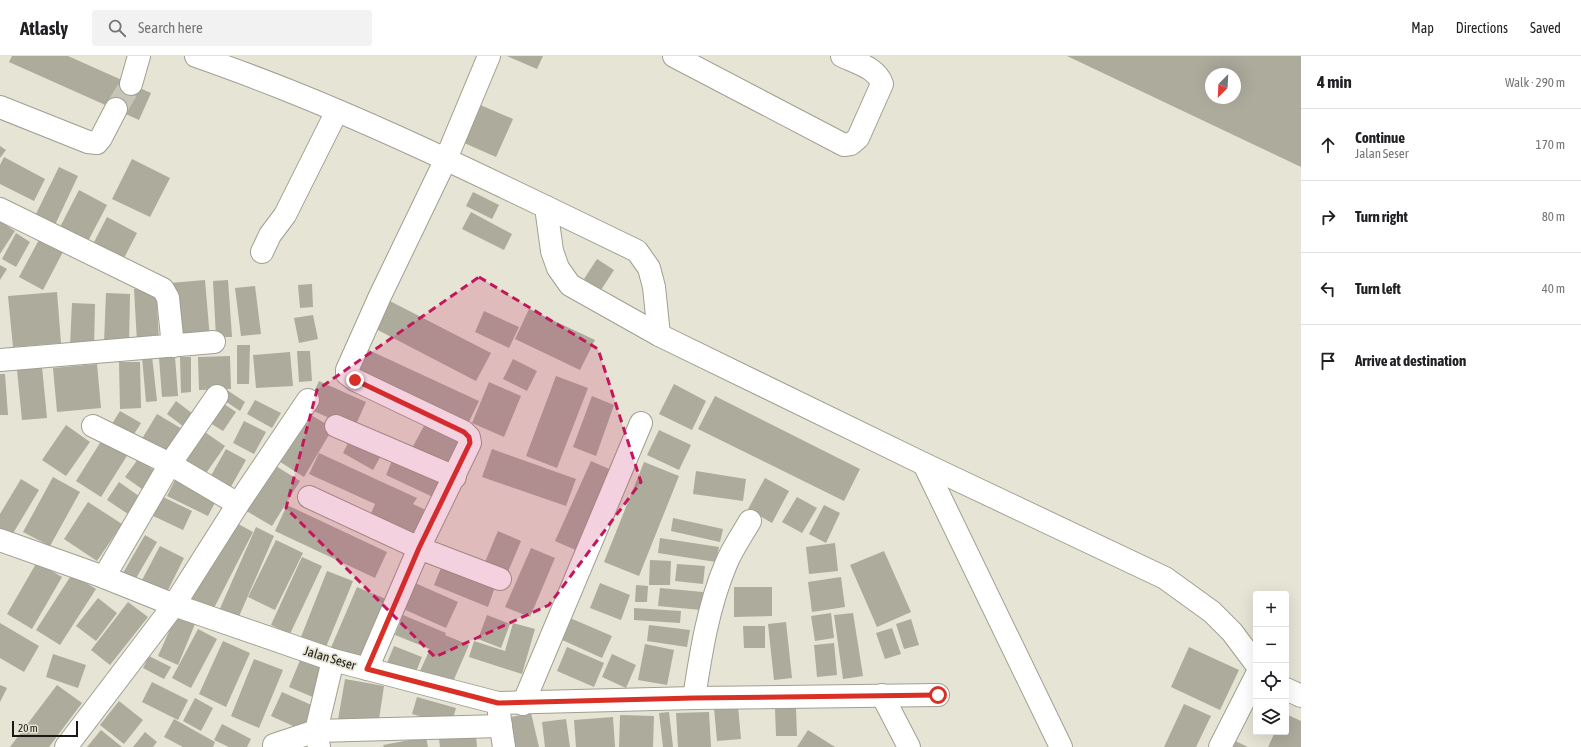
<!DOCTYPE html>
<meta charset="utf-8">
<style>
:root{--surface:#fff;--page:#f2f2f2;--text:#202124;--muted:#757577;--line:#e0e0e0}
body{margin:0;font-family:"Asap Condensed",sans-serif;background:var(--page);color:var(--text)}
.controls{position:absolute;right:12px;bottom:12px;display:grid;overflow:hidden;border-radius:4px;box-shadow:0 4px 16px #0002}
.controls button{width:36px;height:36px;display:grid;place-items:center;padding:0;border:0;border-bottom:1px solid var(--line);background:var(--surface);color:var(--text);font:20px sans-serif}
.compass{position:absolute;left:1205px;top:12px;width:36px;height:36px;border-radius:50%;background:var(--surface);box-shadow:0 4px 16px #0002;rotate:204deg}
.scale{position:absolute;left:12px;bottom:10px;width:66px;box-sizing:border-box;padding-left:4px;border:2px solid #191813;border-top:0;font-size:11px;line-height:14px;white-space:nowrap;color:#191813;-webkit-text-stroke:3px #e6e4d5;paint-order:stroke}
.stop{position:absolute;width:12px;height:12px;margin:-9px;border:3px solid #d93025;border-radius:50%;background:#fff}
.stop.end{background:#d93025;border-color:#fff;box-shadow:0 1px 4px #0008}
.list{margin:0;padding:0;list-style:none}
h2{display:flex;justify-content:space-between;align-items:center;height:52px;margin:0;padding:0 16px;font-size:17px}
h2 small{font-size:13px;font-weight:400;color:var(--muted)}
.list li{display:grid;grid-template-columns:26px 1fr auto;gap:12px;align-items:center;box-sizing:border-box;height:72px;padding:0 16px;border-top:1px solid var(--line)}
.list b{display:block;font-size:15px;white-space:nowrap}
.list p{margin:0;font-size:13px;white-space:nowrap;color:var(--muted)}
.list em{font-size:13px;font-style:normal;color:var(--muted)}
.icon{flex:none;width:22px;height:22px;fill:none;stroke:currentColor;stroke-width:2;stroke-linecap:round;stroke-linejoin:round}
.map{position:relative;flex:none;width:1301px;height:691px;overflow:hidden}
header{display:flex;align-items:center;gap:24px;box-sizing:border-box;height:56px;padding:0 20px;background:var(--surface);border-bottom:1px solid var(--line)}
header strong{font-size:19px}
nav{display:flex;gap:22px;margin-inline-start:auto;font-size:14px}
.search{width:280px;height:36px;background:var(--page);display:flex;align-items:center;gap:10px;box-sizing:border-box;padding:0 14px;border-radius:4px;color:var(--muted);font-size:15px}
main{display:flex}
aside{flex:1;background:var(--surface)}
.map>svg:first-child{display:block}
.building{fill:#acab9c;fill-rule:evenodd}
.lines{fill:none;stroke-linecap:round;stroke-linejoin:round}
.minor-tunnel{stroke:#c7c5b8;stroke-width:22;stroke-dasharray:22 11;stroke-linecap:butt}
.minor-casing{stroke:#a09f90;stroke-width:24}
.minor{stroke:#fff;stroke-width:22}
.route{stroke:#d93025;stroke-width:5}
.marked{fill:#c2185b;fill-opacity:0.2;stroke:#c2185b;stroke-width:3;stroke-dasharray:8 5;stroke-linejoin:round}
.labels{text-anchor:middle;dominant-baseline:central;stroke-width:3.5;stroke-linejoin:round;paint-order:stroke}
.street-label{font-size:13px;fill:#191813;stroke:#e6e4d5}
</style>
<header>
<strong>Atlasly</strong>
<div class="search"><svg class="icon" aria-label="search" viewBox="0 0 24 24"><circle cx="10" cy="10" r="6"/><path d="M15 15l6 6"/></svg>Search here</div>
<nav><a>Map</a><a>Directions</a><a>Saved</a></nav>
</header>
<main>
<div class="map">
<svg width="1301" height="691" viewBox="0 0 1301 691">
<rect width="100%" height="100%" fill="#e6e4d5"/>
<g class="building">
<polygon points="12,0 68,0 151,37 139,64 9,6"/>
<polygon points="507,0 543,0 537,13"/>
<path d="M1067,0h234v111zM1211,18h24v24h-24z"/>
<polygon points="478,48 513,63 496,101 462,86"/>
<polygon points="0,90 6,94 0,102"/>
<polygon points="4,101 45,123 34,145 0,128 0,109"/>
<polygon points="132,103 170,122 150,161 112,143"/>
<polygon points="59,111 78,120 54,171 34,162"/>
<polygon points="79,134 107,149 86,189 58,175"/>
<polygon points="473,136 499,149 492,163 466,150"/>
<polygon points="471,156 512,178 504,194 462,173"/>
<polygon points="107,161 137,177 122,206 92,190"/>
<polygon points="0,165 15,175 0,198"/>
<polygon points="16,177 30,186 16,211 2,203"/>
<polygon points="41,180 65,192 43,234 19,221"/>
<polygon points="597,203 614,214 601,234 584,223"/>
<polygon points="0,209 7,213 0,224"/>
<polygon points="205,224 210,283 175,285 170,227"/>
<polygon points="228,224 232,281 216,281 213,225"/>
<polygon points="312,228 313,251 300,252 298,229"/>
<polygon points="255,230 261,278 241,280 235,232"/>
<polygon points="156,232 159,284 137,286 134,233"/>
<polygon points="57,236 61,287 13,291 8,240"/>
<polygon points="106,237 130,238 129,288 104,287"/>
<polygon points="384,242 491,297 476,325 370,270"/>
<polygon points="72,247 95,248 94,291 70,290"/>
<polygon points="529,253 595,284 580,314 515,283"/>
<polygon points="484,255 519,271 509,292 475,276"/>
<polygon points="313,259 318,283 299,287 294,262"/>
<polygon points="237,289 250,289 249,328 237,328"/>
<polygon points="360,290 479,345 467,370 349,315"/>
<polygon points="297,295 310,295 312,325 299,326"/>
<polygon points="290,296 293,330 256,332 253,299"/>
<polygon points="152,300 157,345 146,346 142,301"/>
<polygon points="230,300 231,333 199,334 198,301"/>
<polygon points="175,301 178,340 162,341 159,302"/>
<polygon points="180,301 191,301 191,336 181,337"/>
<polygon points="513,303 537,315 527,335 503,323"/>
<polygon points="119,306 140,306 141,352 120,353"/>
<polygon points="97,308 101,352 57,356 53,312"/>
<polygon points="42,311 47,362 22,364 17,314"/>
<polygon points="0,318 5,318 8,359 0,359"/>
<polygon points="556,320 588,332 557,412 526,400"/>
<polygon points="319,325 366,346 354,373 307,352"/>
<polygon points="489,326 521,340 504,381 472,367"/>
<polygon points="674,328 706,345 692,374 659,358"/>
<polygon points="227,334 245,346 240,355 222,343"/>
<polygon points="592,340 614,349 596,400 573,391"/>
<polygon points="715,340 860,413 844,445 698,373"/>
<polygon points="218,344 236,356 223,375 205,364"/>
<polygon points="255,344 281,357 272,372 247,358"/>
<polygon points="176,345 197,361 188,374 167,358"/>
<polygon points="120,355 141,367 131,383 110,371"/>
<polygon points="306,356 333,372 304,421 277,404"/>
<polygon points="157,358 187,376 170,404 140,386"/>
<polygon points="244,365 266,376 254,398 233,387"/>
<polygon points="426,366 466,386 451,415 411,394"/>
<polygon points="66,369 90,386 66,420 42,404"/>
<polygon points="199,372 225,390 202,423 176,405"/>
<polygon points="659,374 691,389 679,414 647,399"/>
<polygon points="105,379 130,395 101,441 76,425"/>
<polygon points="351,381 382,398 373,414 343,397"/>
<polygon points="226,393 246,404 228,436 208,425"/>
<polygon points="492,393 576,423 566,450 482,421"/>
<polygon points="319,397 417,442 413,448 428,455 415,483 369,462 375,448 309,418"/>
<polygon points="394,400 444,422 435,442 386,419"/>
<polygon points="138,403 162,420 149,438 125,421"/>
<polygon points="591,405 616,416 580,496 555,485"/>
<polygon points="644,406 679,420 639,520 604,506"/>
<polygon points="271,407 300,425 272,470 243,453"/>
<polygon points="696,415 746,423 743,445 693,438"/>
<polygon points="177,420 218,441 208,460 167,440"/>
<polygon points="53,421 80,436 50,490 23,476"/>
<polygon points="765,422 789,435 772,467 748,453"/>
<polygon points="21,423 39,434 12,479 0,472 0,458"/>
<polygon points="119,426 146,445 134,462 107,444"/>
<polygon points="159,439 192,455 183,474 149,458"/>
<polygon points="797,441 817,452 802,477 782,466"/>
<polygon points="88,446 122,468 97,505 64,483"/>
<polygon points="287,449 387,496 375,522 275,475"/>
<polygon points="824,449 840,457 826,487 809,478"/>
<polygon points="673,462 723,473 720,486 671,475"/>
<polygon points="231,464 253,476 213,554 191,543"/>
<polygon points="256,471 274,480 237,565 218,557"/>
<polygon points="498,475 521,485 508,516 485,506"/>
<polygon points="145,479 157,486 135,524 123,517"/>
<polygon points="660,482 719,491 716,506 658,497"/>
<polygon points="276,484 303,497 275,554 248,541"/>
<polygon points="835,487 838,515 809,518 806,491"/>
<polygon points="160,490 184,502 167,536 142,524"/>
<polygon points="531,492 555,502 530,561 505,551"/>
<polygon points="884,495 911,556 877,571 850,509"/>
<polygon points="302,501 322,510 290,578 271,569"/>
<polygon points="650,504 671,505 670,529 649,529"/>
<polygon points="37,506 62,521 32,573 7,558"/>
<polygon points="443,507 496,528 488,551 434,529"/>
<polygon points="677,508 705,510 703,528 675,525"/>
<polygon points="327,515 353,525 326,591 301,581"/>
<polygon points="72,518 96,533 60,589 36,574"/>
<polygon points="841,521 845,551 812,556 808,526"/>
<polygon points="413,526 458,546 446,572 401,552"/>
<polygon points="600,527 630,539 621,564 590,552"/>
<polygon points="636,529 648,530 647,546 635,546"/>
<polygon points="357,531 386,543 359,607 330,594"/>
<polygon points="734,531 772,531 772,560 734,561"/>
<polygon points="660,532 703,536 701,554 658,550"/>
<polygon points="98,542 117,557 96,585 76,570"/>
<polygon points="128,546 148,561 110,609 91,594"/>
<polygon points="634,552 681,555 680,567 634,564"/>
<polygon points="831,557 834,582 815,585 811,560"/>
<polygon points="853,557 863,620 843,623 834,559"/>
<polygon points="403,559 446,577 445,579 469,589 452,628 420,615 430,593 395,579"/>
<polygon points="487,559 510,568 501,592 478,583"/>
<polygon points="176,560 195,568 178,609 158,600"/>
<polygon points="570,562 612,580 602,602 560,583"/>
<polygon points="911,563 919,589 904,593 896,568"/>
<polygon points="786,566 792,622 774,624 768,568"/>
<polygon points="0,567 39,590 24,616 0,602"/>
<polygon points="513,567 535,573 522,618 469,601 474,585 505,595"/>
<polygon points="649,569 690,574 687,591 647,585"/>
<polygon points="743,570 765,570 765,592 744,592"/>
<polygon points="892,572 901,598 885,603 876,577"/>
<polygon points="198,573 217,583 191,632 172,622"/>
<polygon points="223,585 250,597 226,651 199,638"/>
<polygon points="834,587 837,619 817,621 814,589"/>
<polygon points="645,588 674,594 667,629 638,624"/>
<polygon points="394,590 422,601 413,623 385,612"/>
<polygon points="567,591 604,607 594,631 557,615"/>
<polygon points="1189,591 1239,614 1220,654 1171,631"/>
<polygon points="53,598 86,609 78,632 46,621"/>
<polygon points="612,598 636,609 626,632 602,621"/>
<polygon points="149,600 171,611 164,623 143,612"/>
<polygon points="301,602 327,612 315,642 289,631"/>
<polygon points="254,603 283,614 259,672 231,660"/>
<polygon points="345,623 384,630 378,670 338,664"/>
<polygon points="152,626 188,644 178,664 142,646"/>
<polygon points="0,629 7,632 0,646"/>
<polygon points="57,629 82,647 49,691 10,691"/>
<polygon points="282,636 316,651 304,675 271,660"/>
<polygon points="417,641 456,652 451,669 412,658"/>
<polygon points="195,642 213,652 201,675 183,665"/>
<polygon points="119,645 143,664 124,688 100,669"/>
<polygon points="1184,648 1211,660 1196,691 1164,691"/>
<polygon points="738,650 741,683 717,685 714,652"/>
<polygon points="775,652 796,652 797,680 776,680"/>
<polygon points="669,656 673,691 663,691 659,657"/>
<polygon points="709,656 711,691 678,691 676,657"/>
<polygon points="531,657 539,691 512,691 506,662"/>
<polygon points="1286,658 1301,665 1301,691 1268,691 1275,676 1286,676"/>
<polygon points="620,659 654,660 653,691 619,691"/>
<polygon points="613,661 615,691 576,691 574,664"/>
<polygon points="174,663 215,686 213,691 183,691 164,681"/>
<polygon points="566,663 570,691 545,691 542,666"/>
<polygon points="222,668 251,683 247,691 229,691 214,684"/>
<polygon points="101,674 122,691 87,691"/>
<polygon points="808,674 835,691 797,691"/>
<polygon points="145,676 157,686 153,691 133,691"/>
<polygon points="476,679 477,691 440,691 439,683"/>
<polygon points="426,681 428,691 384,691 383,689"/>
<polygon points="1229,682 1248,691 1224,691"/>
</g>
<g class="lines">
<polyline class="minor-tunnel" points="116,53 131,28"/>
<g class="minor-casing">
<g id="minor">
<path d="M196,0c31,11 61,22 91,34 88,35 174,76 259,117l6,44 6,17 12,17 89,50 265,129 241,114 47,34 20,20 24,32"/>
<path d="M674,0l170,89 7,-1 7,-6 24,-54c-5,-16 -25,-21 -40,-28"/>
<polyline points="131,28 139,0"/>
<polyline points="0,51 88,86 97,87 101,82 116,53"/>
<polyline points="546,151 637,195 649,212 654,231 659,279"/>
<polyline points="0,153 163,233 168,242 173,290"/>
<polyline points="262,196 270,179 285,159 337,55"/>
<polyline points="0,304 214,286"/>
<polyline points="93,370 170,408 238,448"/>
<polyline points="336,370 455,421"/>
<polyline points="924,408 1061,691"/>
<polyline points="309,441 419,492 500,523"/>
<polyline points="0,484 104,521 174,549 333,604 498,647 694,642 938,639"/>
<polyline points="104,521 170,408 217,340"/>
<polyline points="367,613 419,492 470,387 469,381 464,376 355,324 347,318 347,314 380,240 446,103 489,0"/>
<polyline points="1286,633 1301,640"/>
<polyline points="882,639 909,691"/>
<path d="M694,642c7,-46 14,-91 32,-134 6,-15 16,-29 24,-43"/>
<polyline points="523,648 641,367"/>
<polyline points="499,657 504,691"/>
<polyline points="274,689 316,675 501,670"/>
<polyline points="66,691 174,549 238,448 308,344"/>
<polyline points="319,691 316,675 333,604"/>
<polyline points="1220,691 1256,620"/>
</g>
</g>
<use href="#minor" class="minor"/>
</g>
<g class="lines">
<polyline class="route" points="355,324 464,376 469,381 470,387 419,492 367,613 498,647 694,642 938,639"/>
</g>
<path class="marked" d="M479,221l119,72 43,133 -92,123 -114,52 -149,-149 31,-118z"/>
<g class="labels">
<g class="street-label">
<text transform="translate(330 602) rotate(17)">Jalan Seser</text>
</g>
</g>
</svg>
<div class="controls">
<button>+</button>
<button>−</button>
<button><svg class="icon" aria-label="locate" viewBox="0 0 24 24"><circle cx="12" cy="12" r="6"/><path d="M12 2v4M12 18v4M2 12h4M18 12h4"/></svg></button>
<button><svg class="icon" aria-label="layers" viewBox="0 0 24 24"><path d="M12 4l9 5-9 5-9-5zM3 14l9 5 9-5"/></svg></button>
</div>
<svg class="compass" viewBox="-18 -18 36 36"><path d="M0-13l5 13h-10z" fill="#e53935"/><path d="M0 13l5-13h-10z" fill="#757577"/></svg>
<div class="scale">20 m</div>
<div class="stop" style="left:938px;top:639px"></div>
<div class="stop end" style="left:355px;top:324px"></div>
</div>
<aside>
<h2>4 min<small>Walk · 290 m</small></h2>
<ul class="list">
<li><svg class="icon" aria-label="ahead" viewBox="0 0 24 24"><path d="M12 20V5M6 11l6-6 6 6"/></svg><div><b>Continue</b><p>Jalan Seser</p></div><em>170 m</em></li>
<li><svg class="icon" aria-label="right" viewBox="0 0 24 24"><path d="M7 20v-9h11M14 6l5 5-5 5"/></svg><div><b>Turn right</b></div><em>80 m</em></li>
<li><svg class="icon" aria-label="left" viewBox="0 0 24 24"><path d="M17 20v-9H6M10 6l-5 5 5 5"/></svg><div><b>Turn left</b></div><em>40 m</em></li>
<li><svg class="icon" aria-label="arrive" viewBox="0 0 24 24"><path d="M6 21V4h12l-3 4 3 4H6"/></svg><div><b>Arrive at destination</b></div></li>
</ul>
</aside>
</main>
